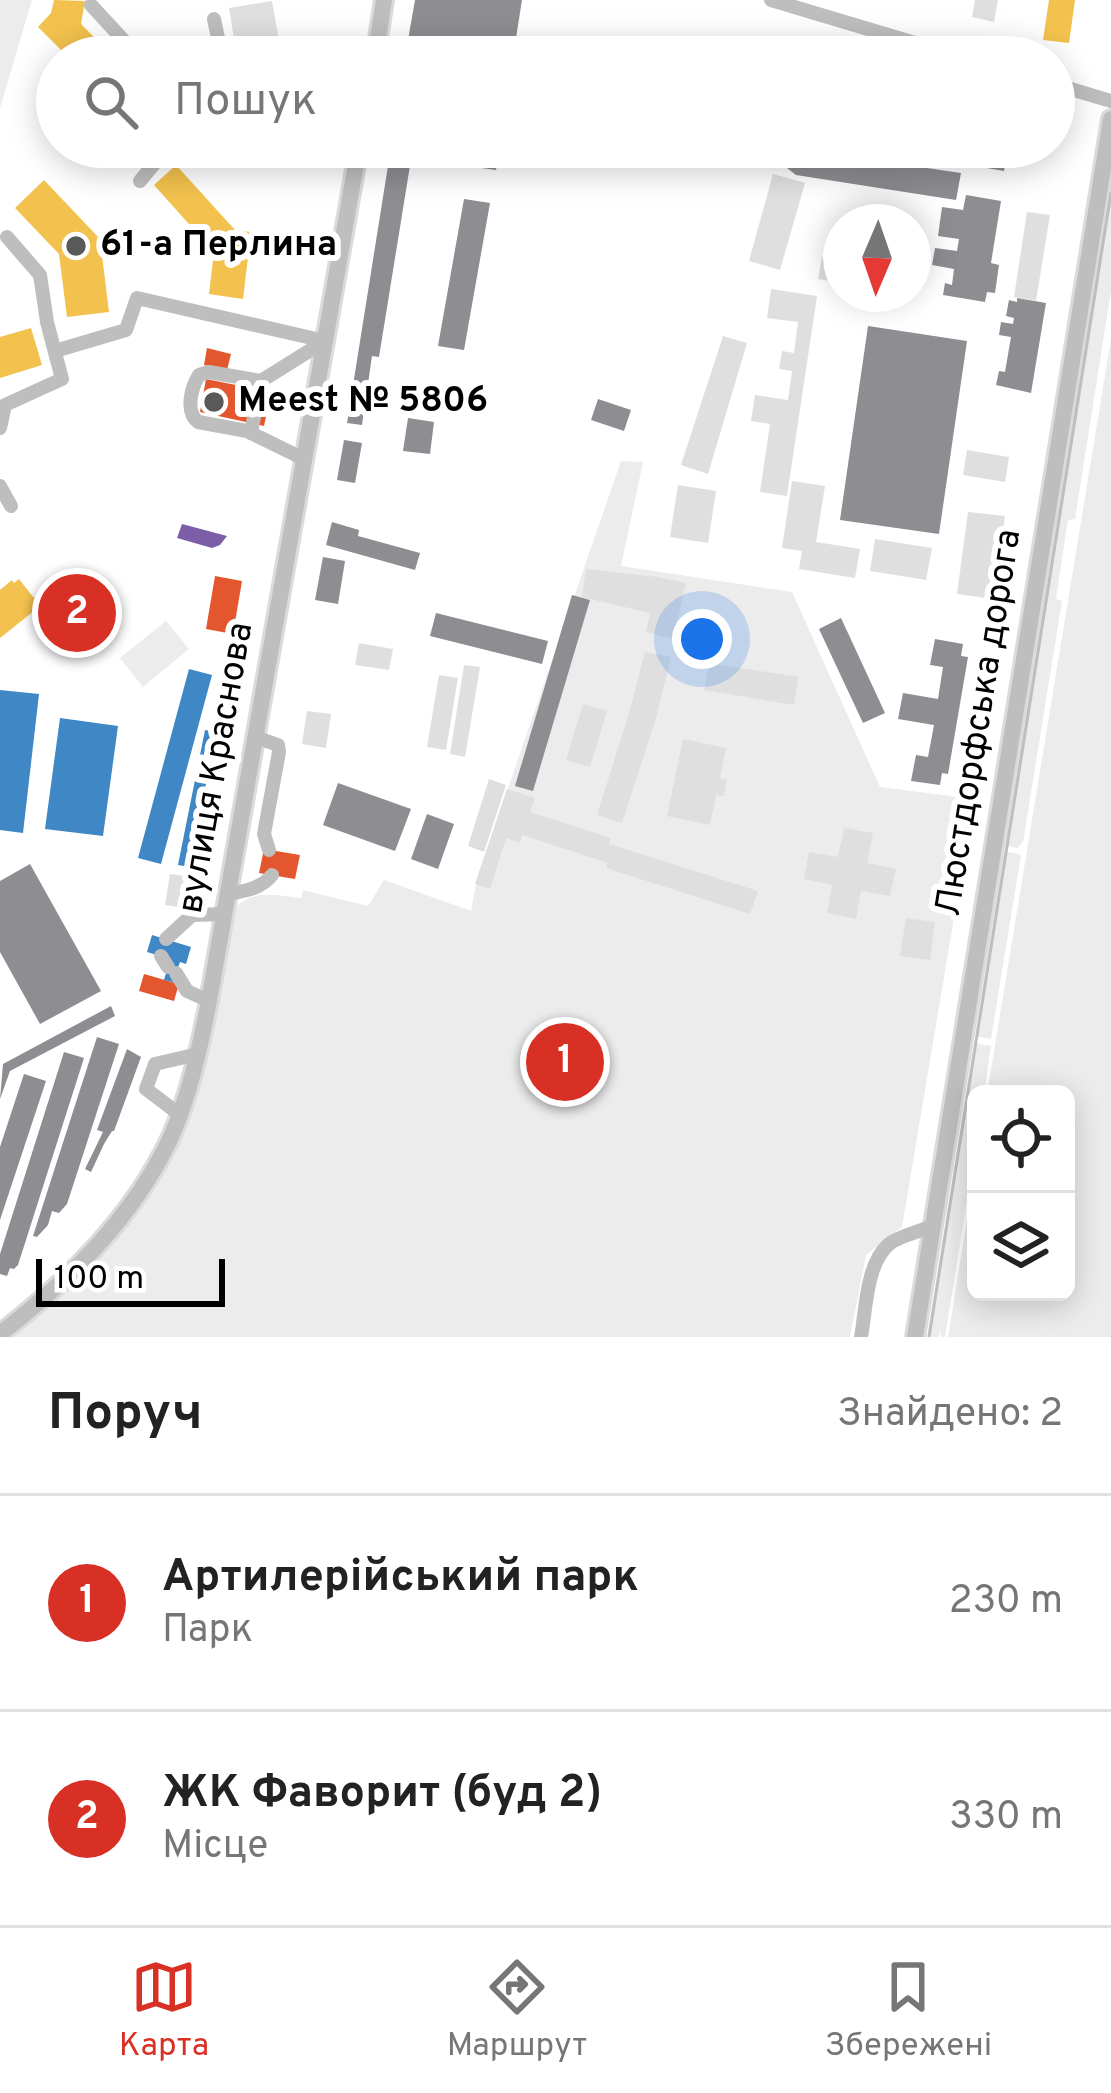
<!DOCTYPE html>
<html lang="uk">
<meta charset="utf-8">
<style>
:root{--surface:#fff;--page:#f2f2f2;--text:#222;--muted:#767676;--line:#e0e0e0;--accent:#d93025}
body{margin:0;font-family:Overpass,sans-serif;background:var(--page);color:var(--text)}
.controls{position:absolute;right:36px;bottom:36px;display:grid;overflow:hidden;border-radius:18px;box-shadow:0 6px 30px #0003}
.controls button{width:108px;height:108px;display:grid;place-items:center;padding:0;border:0;border-bottom:3px solid var(--line);background:var(--surface);color:var(--text);font:60px sans-serif}
.compass{position:absolute;left:823px;top:204px;width:108px;height:108px;border-radius:50%;background:var(--surface);box-shadow:0 6px 30px #0003;rotate:182deg}
.scale{position:absolute;left:36px;bottom:30px;width:189px;box-sizing:border-box;padding-left:12px;border:6px solid #000;border-top:0;font-size:33px;line-height:42px;white-space:nowrap;color:#000;-webkit-text-stroke:9px #fff;paint-order:stroke}
.you{position:absolute;left:702px;top:639px;width:42px;height:42px;margin:-30px;border:9px solid #fff;border-radius:50%;background:#1a73e8;box-shadow:0 0 0 18px #1a73e833}
.badge{display:grid;place-items:center;width:78px;height:78px;border-radius:50%;background:var(--accent);color:#fff;font-size:39px;font-weight:700}
.pin{position:absolute;translate:-50% -50%;border:6px solid #fff;box-shadow:0 3px 12px #0006}
.list{margin:0;padding:0;list-style:none}
h2{display:flex;justify-content:space-between;align-items:center;height:156px;margin:0;padding:0 48px;font-size:51px}
h2 small{font-size:39px;font-weight:400;color:var(--muted)}
.list li{display:grid;grid-template-columns:78px 1fr auto;gap:36px;align-items:center;box-sizing:border-box;height:216px;padding:0 48px;border-top:3px solid var(--line)}
.list b{display:block;font-size:45px;white-space:nowrap}
.list p{margin:0;font-size:39px;white-space:nowrap;color:var(--muted)}
.list em{font-size:39px;font-style:normal;color:var(--muted)}
.icon{flex:none;width:66px;height:66px;fill:none;stroke:currentColor;stroke-width:2;stroke-linecap:round;stroke-linejoin:round}
.map{position:relative;flex:none;width:1111px;height:1337px;overflow:hidden}
.search{position:absolute;background:var(--surface);box-shadow:0 6px 30px #0003;left:36px;right:36px;top:36px;height:132px;display:flex;align-items:center;gap:30px;box-sizing:border-box;padding:0 42px;border-radius:66px;color:var(--muted);font-size:45px}
.sheet{height:588px;background:var(--surface)}
nav{display:flex;justify-content:space-around;align-items:center;box-sizing:border-box;height:168px;border-top:3px solid var(--line);background:var(--surface);font-size:33px;color:var(--muted)}
nav a{display:grid;justify-items:center;gap:6px}
nav .on{color:var(--accent)}
.map>svg:first-child{display:block}
.green{fill:#ececec}
.homes{fill:#f2c14e}
.shops{fill:#e4572e}
.offices{fill:#7b5ea7}
.schools{fill:#3f88c5}
.industry{fill:#8d8d92}
.building{fill:#dfdfdf}
.lines{fill:none;stroke-linecap:round;stroke-linejoin:round}
.major-casing{stroke:#dbdbdb;stroke-width:22}
.minor{stroke:#bebebe;stroke-width:14}
.major{stroke:#bebebe;stroke-width:16}
.tram{stroke:#bebebe;stroke-width:3}
.poi-dot{fill:#595959;stroke:#fff;stroke-width:4.5}
.labels{text-anchor:middle;dominant-baseline:central;stroke-width:12;stroke-linejoin:round;paint-order:stroke}
.poi-label{font-size:36px;font-weight:bold;fill:#000;stroke:#fff;text-anchor:start}
.street-label{font-size:36px;fill:#000;stroke:#fff}
</style>
<div class="map">
<svg width="1111" height="1337" viewBox="0 0 1111 1337">
<rect width="100%" height="100%" fill="#fff"/>
<g class="green">
<polygon points="0,0 32,0 0,108"/>
<polygon points="1111,178 1111,291 1075,519 1068,520 1056,599 1062,601 1023,842 1017,848 1005,845"/>
<polygon points="1111,339 1111,1337 948,1337 976,1164 976,1292 1066,1292 1066,1094 987,1094"/>
<path d="M621,461l22,1 -22,104 171,26 88,195 94,12 -72,428 -36,28 -16,82h-837l61,-53 37,-43 44,-64 74,-263c21,-26 41,-19 72,-16l2,-8 65,16 16,-26 87,31 6,-33z"/>
<polygon points="166,621 189,649 143,687 120,658"/>
<polygon points="1010,852 1021,855 991,1039 975,1036 1003,855"/>
<polygon points="974,1043 991,1046 984,1094 976,1094 976,1144 945,1337 941,1337 940,1330 938,1337 927,1337"/>
</g>
<g class="homes">
<polygon points="54,0 85,1 81,24 114,57 68,57 38,27 51,13"/>
<polygon points="1049,0 1075,0 1069,43 1043,40"/>
<polygon points="176,165 235,230 251,232 243,299 209,294 214,252 154,185"/>
<polygon points="44,180 100,239 109,312 67,317 59,254 15,208"/>
<polygon points="31,328 42,365 0,378 0,337"/>
<polygon points="19,579 33,597 59,599 75,586 79,592 82,590 105,618 103,620 106,623 90,636 94,641 83,649 49,608 39,607 0,638 0,590 12,580 14,583"/>
</g>
<g class="shops">
<polygon points="207,348 231,354 227,370 204,365"/>
<polygon points="206,379 271,392 264,426 200,412"/>
<polygon points="215,576 242,581 233,634 206,629"/>
<polygon points="264,849 300,855 295,879 259,873"/>
<polygon points="144,974 179,984 174,1001 139,991"/>
</g>
<polygon class="offices" points="182,524 227,536 220,545 212,548 177,538"/>
<g class="schools">
<polygon points="189,669 212,675 161,864 138,858"/>
<polygon points="0,690 39,694 23,833 0,830"/>
<polygon points="60,718 118,726 103,836 45,829"/>
<polygon points="205,730 216,732 190,867 178,865"/>
<polygon points="152,935 191,947 186,964 180,962 173,982 164,980 170,959 147,952"/>
</g>
<g class="industry">
<polygon points="415,0 522,0 513,57 405,57"/>
<polygon points="391,147 413,147 379,357 372,356 362,425 347,423"/>
<polygon points="433,147 474,147 499,151 496,170 431,161"/>
<polygon points="876,147 1008,147 1004,171 876,149"/>
<polygon points="790,148 961,173 956,200 796,175 787,168"/>
<polygon points="966,195 1001,201 991,263 999,265 995,293 987,292 985,302 943,295 945,283 952,285 954,269 932,265 935,248 957,251 959,239 938,236 942,207 963,210"/>
<polygon points="464,199 490,203 464,350 438,346"/>
<polygon points="1017,298 1046,303 1031,393 996,385 999,371 1005,372 1011,337 999,335 1001,322 1013,324 1014,318 1006,316 1009,300 1017,302"/>
<polygon points="868,326 967,341 939,534 840,520"/>
<polygon points="598,399 631,410 624,431 591,420"/>
<polygon points="408,418 434,422 430,454 403,451"/>
<polygon points="344,440 362,443 355,483 337,480"/>
<polygon points="332,522 359,530 358,536 420,553 415,570 326,545"/>
<polygon points="323,557 345,561 338,604 315,600"/>
<polygon points="572,595 590,600 533,791 515,786"/>
<polygon points="436,613 548,641 542,664 430,636"/>
<polygon points="841,618 885,713 863,723 819,629"/>
<polygon points="935,639 963,644 961,656 968,657 948,774 942,773 940,785 911,781 916,755 928,757 934,725 898,719 903,693 938,699 943,667 930,665"/>
<polygon points="338,783 411,809 395,851 323,825"/>
<polygon points="427,814 454,824 438,869 411,859"/>
<polygon points="30,864 101,991 40,1024 0,952 0,881"/>
<polygon points="111,1006 115,1016 10,1071 0,1099 3,1064"/>
<polygon points="97,1037 119,1044 67,1204 59,1213 52,1211 48,1225 37,1237 33,1236"/>
<polygon points="127,1049 141,1057 114,1131 112,1131 104,1144 91,1172 85,1169 103,1132 97,1130"/>
<polygon points="64,1052 84,1058 18,1265 14,1269 10,1268 7,1276 0,1274 0,1254"/>
<polygon points="24,1074 46,1081 0,1220 0,1147"/>
</g>
<g class="building">
<polygon points="975,0 998,0 994,22 972,17"/>
<polygon points="272,1 282,57 237,57 229,8"/>
<polygon points="773,174 805,183 780,270 749,261"/>
<polygon points="1027,212 1050,215 1036,301 1014,297"/>
<polygon points="822,257 841,261 841,283 818,279"/>
<polygon points="771,289 817,296 787,496 760,492 770,424 751,421 755,395 788,400 792,371 779,369 782,351 794,353 798,322 767,318"/>
<polygon points="723,336 747,343 708,474 681,465"/>
<polygon points="967,450 1009,457 1005,482 963,475"/>
<polygon points="792,481 825,486 816,542 860,549 855,578 799,569 802,551 782,548"/>
<polygon points="678,485 716,491 708,543 670,537"/>
<polygon points="968,512 1005,516 993,599 957,594"/>
<polygon points="875,539 932,548 926,580 870,571"/>
<polygon points="586,569 658,577 686,583 673,639 646,632 650,613 582,597"/>
<polygon points="359,643 393,649 389,670 355,665"/>
<polygon points="645,652 671,657 656,718 622,823 597,815 630,710"/>
<polygon points="709,663 798,677 794,705 704,690"/>
<polygon points="464,665 480,667 465,757 450,754"/>
<polygon points="439,675 458,678 446,750 427,747"/>
<polygon points="583,704 607,711 590,767 566,760"/>
<polygon points="307,711 331,714 326,748 302,744"/>
<polygon points="683,739 726,748 720,778 727,779 724,796 716,795 710,825 667,816"/>
<polygon points="489,779 506,785 484,852 468,846"/>
<polygon points="507,789 535,798 530,812 611,838 609,844 758,891 750,914 606,868 608,863 522,835 520,843 506,838 490,889 475,884"/>
<polygon points="844,828 873,833 867,863 896,869 890,896 861,891 856,919 827,913 832,885 804,879 809,852 838,857"/>
<polygon points="170,874 190,877 185,908 165,905"/>
<polygon points="906,918 935,922 930,960 900,956"/>
</g>
<g class="lines">
<g class="major-casing">
<g id="major">
<polyline points="375,57 384,0"/>
<path d="M0,1334c69,-54 133,-116 171,-197 19,-43 29,-90 38,-136l150,-854"/>
<polyline points="915,1337 1111,119"/>
</g>
</g>
<g class="minor">
<polyline points="771,0 962,57"/>
<polyline points="91,5 139,57"/>
<polyline points="214,19 222,57"/>
<polyline points="1054,84 1111,101"/>
<polyline points="140,181 168,147"/>
<polyline points="55,351 126,330 137,298 325,341"/>
<polyline points="0,428 5,405 62,379 47,322 40,275 7,237"/>
<polyline points="251,433 261,381"/>
<path d="M304,459l-57,-28 -49,-9c-13,-10 -7,-34 1,-47l10,-3 52,9 64,-40"/>
<polyline points="0,486 11,506"/>
<polyline points="255,737 278,745 279,752 264,834 269,850"/>
<path d="M228,894c16,-3 33,-5 44,-19"/>
<polyline points="166,939 192,915 225,914"/>
<polyline points="161,956 168,967"/>
<polyline points="176,973 187,991 209,1001"/>
<polyline points="179,1114 146,1089 155,1064 198,1054"/>
<path d="M861,1337c5,-27 5,-72 27,-92 10,-9 31,-13 44,-19"/>
</g>
<use href="#major" class="major"/>
<polyline class="tram" points="929,1337 1111,193"/>
</g>
<g class="poi-dot">
<circle cx="76" cy="246" r="12"/>
<circle cx="214" cy="402" r="12"/>
</g>
<g class="labels">
<g class="poi-label">
<text x="100" y="246">61-а Перлина</text>
<text x="238" y="402">Meest № 5806</text>
</g>
<g class="street-label">
<text transform="translate(980 723) rotate(-81)">Люстдорфська дорога</text>
<text transform="translate(217 768) rotate(-80)">вулиця Краснова</text>
</g>
</g>
</svg>
<div class="controls">
<button><svg class="icon" aria-label="locate" viewBox="0 0 24 24"><circle cx="12" cy="12" r="6"/><path d="M12 2v4M12 18v4M2 12h4M18 12h4"/></svg></button>
<button><svg class="icon" aria-label="layers" viewBox="0 0 24 24"><path d="M12 4l9 5-9 5-9-5zM3 14l9 5 9-5"/></svg></button>
</div>
<svg class="compass" viewBox="-18 -18 36 36"><path d="M0-13l5 13h-10z" fill="#e53935"/><path d="M0 13l5-13h-10z" fill="#767676"/></svg>
<div class="scale">100 m</div>
<div class="you"></div>
<div class="pin badge" style="left:565px;top:1062px">1</div>
<div class="pin badge" style="left:77px;top:613px">2</div>
<div class="search"><svg class="icon" aria-label="search" viewBox="0 0 24 24"><circle cx="10" cy="10" r="6"/><path d="M15 15l6 6"/></svg>Пошук</div>
</div>
<section class="sheet">
<h2>Поруч<small>Знайдено: 2</small></h2>
<ul class="list">
<li><span class="badge">1</span><div><b>Артилерійський парк</b><p>Парк</p></div><em>230 m</em></li>
<li><span class="badge">2</span><div><b>ЖК Фаворит (буд 2)</b><p>Місце</p></div><em>330 m</em></li>
</ul>
</section>
<nav>
<a class="on"><svg class="icon" aria-label="map" viewBox="0 0 24 24"><path d="M3 6l6-2 6 2 6-2v14l-6 2-6-2-6 2zM9 4v14M15 6v14"/></svg>Карта</a>
<a><svg class="icon" aria-label="directions" viewBox="0 0 24 24"><path d="M12 3l9 9-9 9-9-9zM9 14v-3h6M13 9l2 2-2 2"/></svg>Маршрут</a>
<a><svg class="icon" aria-label="saved" viewBox="0 0 24 24"><path d="M7 4h10v16l-5-4-5 4z"/></svg>Збережені</a>
</nav>
